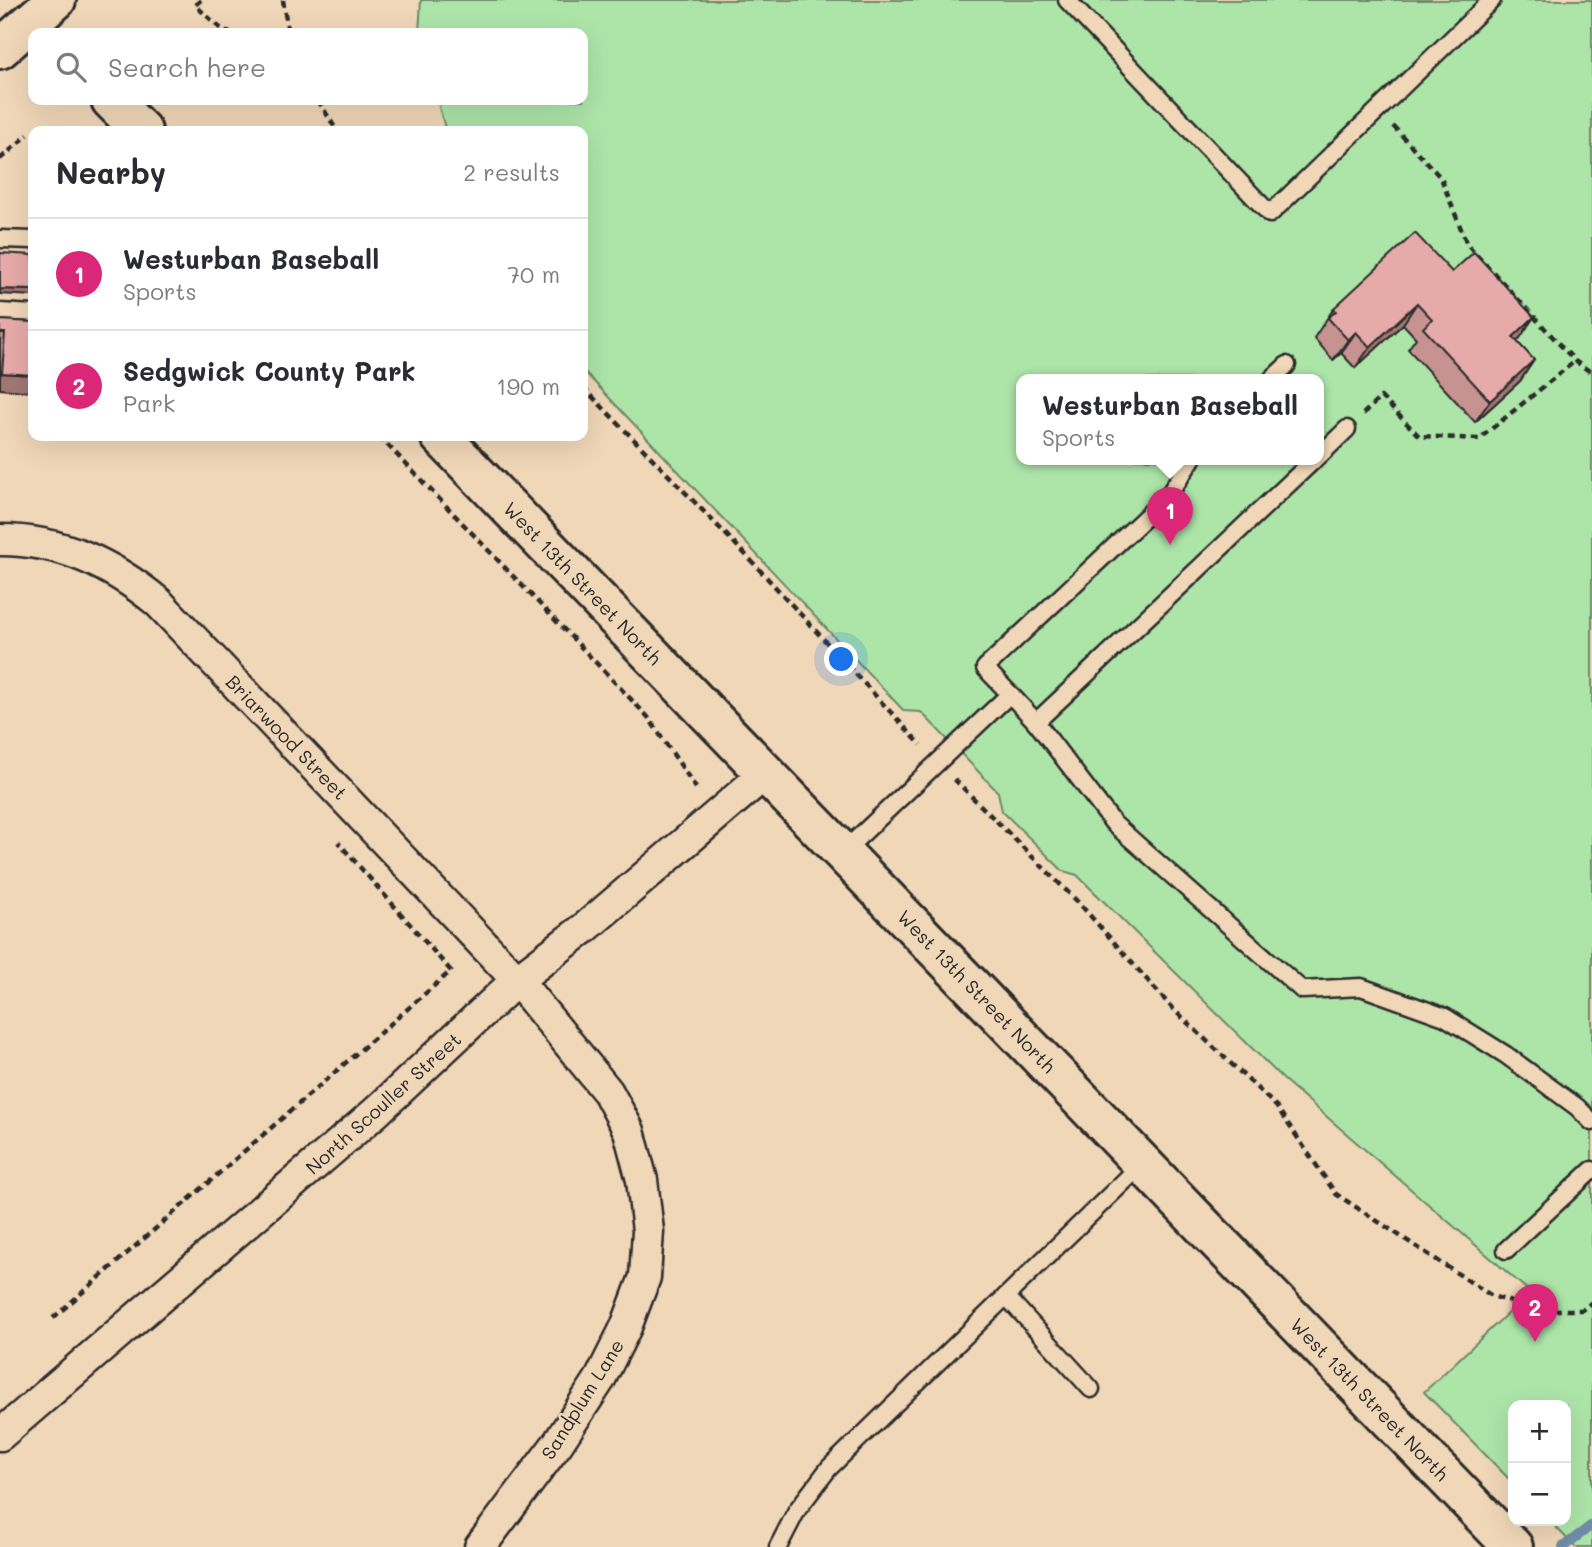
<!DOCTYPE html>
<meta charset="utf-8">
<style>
:root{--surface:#fff;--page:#f7f7f7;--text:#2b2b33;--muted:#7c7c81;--line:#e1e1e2;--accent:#db2777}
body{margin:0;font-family:Mali,sans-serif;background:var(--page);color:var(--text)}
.controls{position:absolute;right:21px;bottom:21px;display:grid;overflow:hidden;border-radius:14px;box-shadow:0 7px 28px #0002}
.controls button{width:63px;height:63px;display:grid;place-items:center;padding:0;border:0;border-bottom:2px solid var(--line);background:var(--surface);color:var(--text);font:35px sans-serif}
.you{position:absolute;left:842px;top:660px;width:24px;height:24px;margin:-18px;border:5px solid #fff;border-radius:50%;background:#1a73e8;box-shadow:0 0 0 10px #1a73e833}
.badge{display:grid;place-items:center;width:46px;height:46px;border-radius:50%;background:var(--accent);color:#fff;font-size:23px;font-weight:700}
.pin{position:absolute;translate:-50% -58px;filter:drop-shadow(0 2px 4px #0008)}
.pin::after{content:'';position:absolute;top:37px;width:24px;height:21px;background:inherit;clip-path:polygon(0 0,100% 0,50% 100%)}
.popup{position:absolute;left:1016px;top:374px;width:308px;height:91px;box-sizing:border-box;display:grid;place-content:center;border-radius:14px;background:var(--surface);filter:drop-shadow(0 2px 5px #0005);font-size:23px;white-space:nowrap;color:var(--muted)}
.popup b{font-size:26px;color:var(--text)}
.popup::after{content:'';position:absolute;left:50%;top:100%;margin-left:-14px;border:14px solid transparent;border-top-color:var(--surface)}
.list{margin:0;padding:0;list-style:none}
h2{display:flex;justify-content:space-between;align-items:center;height:91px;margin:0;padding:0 28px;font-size:30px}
h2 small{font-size:23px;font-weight:400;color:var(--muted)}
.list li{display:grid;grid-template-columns:46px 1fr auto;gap:21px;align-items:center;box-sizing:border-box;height:112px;padding:0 28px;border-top:2px solid var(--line)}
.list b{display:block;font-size:26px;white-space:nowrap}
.list p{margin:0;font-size:23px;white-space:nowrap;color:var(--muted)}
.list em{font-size:23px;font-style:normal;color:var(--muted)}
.icon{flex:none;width:38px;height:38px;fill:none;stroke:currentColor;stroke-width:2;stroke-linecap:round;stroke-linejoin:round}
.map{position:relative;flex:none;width:1592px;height:1547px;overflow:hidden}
.search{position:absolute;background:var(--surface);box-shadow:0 7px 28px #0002;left:28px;top:28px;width:560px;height:77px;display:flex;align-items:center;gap:18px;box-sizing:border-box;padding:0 24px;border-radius:14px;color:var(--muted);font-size:26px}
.panel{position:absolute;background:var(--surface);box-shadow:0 7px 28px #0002;left:28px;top:126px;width:560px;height:315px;border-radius:14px}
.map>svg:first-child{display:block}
.green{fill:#ade5a9;stroke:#6c886a;stroke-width:2;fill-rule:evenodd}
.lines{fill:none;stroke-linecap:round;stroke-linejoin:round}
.stream{stroke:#6e8da6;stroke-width:10}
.lane-casing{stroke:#2b2b2b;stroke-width:21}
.street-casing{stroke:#2b2b2b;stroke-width:35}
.secondary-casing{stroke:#2b2b2b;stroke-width:44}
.path{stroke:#2b2b2b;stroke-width:4.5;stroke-dasharray:7 5;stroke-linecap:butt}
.lane{stroke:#f0d7b8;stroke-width:16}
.street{stroke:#f0d7b8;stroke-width:30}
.secondary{stroke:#f0d7b8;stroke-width:38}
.wall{fill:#c69391;stroke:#2b2b2b;stroke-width:2}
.shaded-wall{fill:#a17876;stroke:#2b2b2b;stroke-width:2}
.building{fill:#e6aba9;stroke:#2b2b2b;stroke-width:2}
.labels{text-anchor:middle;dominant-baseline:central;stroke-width:5;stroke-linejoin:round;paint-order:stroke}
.street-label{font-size:19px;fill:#2b2b2b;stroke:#f0d7b8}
</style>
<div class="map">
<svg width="1592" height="1547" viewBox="0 0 1592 1547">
<rect width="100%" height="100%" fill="#f0d7b8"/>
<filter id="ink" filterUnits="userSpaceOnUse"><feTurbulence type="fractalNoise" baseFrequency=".0143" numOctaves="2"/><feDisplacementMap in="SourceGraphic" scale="14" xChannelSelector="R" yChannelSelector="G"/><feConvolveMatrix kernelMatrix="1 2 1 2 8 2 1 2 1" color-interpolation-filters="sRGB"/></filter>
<g filter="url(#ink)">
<path class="green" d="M421,0h1171v1547h-17l-25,-26h16v-116h-53v78l-89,-91 106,-100 -247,-213 -206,-204 -14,-4 -61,-60 -4,-19 -77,-80 -17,-1 -321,-341v-239h-137l-9,-31h146v-67h-164zM1021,379h298v80h-298z"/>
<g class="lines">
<polyline class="stream" points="1563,1547 1592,1525"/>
<g class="lane-casing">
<g id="lane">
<polyline points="1067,0 1270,214 1492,0"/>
<polyline points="0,239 33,240"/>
<polyline points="0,312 33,314"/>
<polyline points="1272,379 1287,365"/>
<polyline points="1319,456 1347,429"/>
<polyline points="1010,694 985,668 1168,496 1192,459"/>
<polyline points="1036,722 1315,459"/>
<polyline points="843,852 1010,694 1036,722 1114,824 1302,990 1361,987 1445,1017 1506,1055 1577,1107 1592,1122"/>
<polyline points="1506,1250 1592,1170"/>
<polyline points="1006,1296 1091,1389"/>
<polyline points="778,1547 797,1510 829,1468 1143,1163"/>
</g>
</g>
<g class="street-casing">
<g id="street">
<path d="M0,540c62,0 111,24 158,62l359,378 91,112 21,39 13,49 6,51 -3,46 -19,50 -26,52 -42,64 -78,104"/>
<polyline points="0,1435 376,1112 517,980 586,927 766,773"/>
</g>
</g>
<g class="secondary-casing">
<g id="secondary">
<polyline points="0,49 56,0"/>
<polyline points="111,100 142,131"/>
<polyline points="440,436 1513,1547"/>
</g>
</g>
<g class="path">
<polyline points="201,0 195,5 219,27 231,33"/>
<polyline points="283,0 288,33"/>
<polyline points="318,100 337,131"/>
<polyline points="1393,126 1441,178 1467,244 1575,361 1592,373"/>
<polyline points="0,159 28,135"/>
<polyline points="583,387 745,554 921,745"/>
<polyline points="1363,414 1381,397 1419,436 1479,439 1575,361"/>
<polyline points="379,436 648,717 696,788"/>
<polyline points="954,779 1079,903 1173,1009 1276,1106 1336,1194 1492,1296 1537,1310 1582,1310 1592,1302"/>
<polyline points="53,1318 451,971 338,842"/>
</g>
<use href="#lane" class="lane"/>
<use href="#street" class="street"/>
<use href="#secondary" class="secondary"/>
</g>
<g class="wall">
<polygon points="1452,272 1534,317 1516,341 1534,360 1520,381 1475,422 1408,349 1416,338 1403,324 1355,368 1341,353 1333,360 1314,338 1334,308"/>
<polygon points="0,320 33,322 0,389"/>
</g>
<g class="shaded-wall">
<polygon points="0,289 33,290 33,296 0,294"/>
<polygon points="1417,303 1403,324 1355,368 1370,347"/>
<polygon points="1534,317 1520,338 1498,358 1513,337"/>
<polygon points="1356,332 1341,353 1333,360 1348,340"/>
<polygon points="1534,360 1520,381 1475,422 1490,401"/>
<polygon points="2,373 33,375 33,392 0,389 0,375"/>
</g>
<g class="building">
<polygon points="1415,233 1452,272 1474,252 1534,317 1513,337 1534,360 1490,401 1423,328 1432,319 1417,303 1370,347 1356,332 1348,340 1328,318 1336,311 1334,308"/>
<polygon points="0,253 33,255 33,290 0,289"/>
<polygon points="0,320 33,322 33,375 2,373 5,333 0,333"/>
</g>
</g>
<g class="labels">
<g class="street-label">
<text transform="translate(583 583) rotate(46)">West 13th Street North</text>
<text transform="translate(287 737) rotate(46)">Briarwood Street</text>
<text transform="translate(977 991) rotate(46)">West 13th Street North</text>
<text transform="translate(383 1103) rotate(-42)">North Scouller Street</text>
<text transform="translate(582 1399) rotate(-58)">Sandplum Lane</text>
<text transform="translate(1370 1399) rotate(46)">West 13th Street North</text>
</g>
</g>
</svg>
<div class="controls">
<button>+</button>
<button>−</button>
</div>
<div class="you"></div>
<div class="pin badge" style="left:1170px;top:545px">1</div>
<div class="popup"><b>Westurban Baseball</b>Sports</div>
<div class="pin badge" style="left:1535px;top:1342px">2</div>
<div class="search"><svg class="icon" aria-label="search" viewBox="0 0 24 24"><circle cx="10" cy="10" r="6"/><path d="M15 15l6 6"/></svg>Search here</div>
<section class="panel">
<h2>Nearby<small>2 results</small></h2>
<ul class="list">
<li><span class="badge">1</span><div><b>Westurban Baseball</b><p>Sports</p></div><em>70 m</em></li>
<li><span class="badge">2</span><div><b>Sedgwick County Park</b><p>Park</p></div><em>190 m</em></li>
</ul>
</section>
</div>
